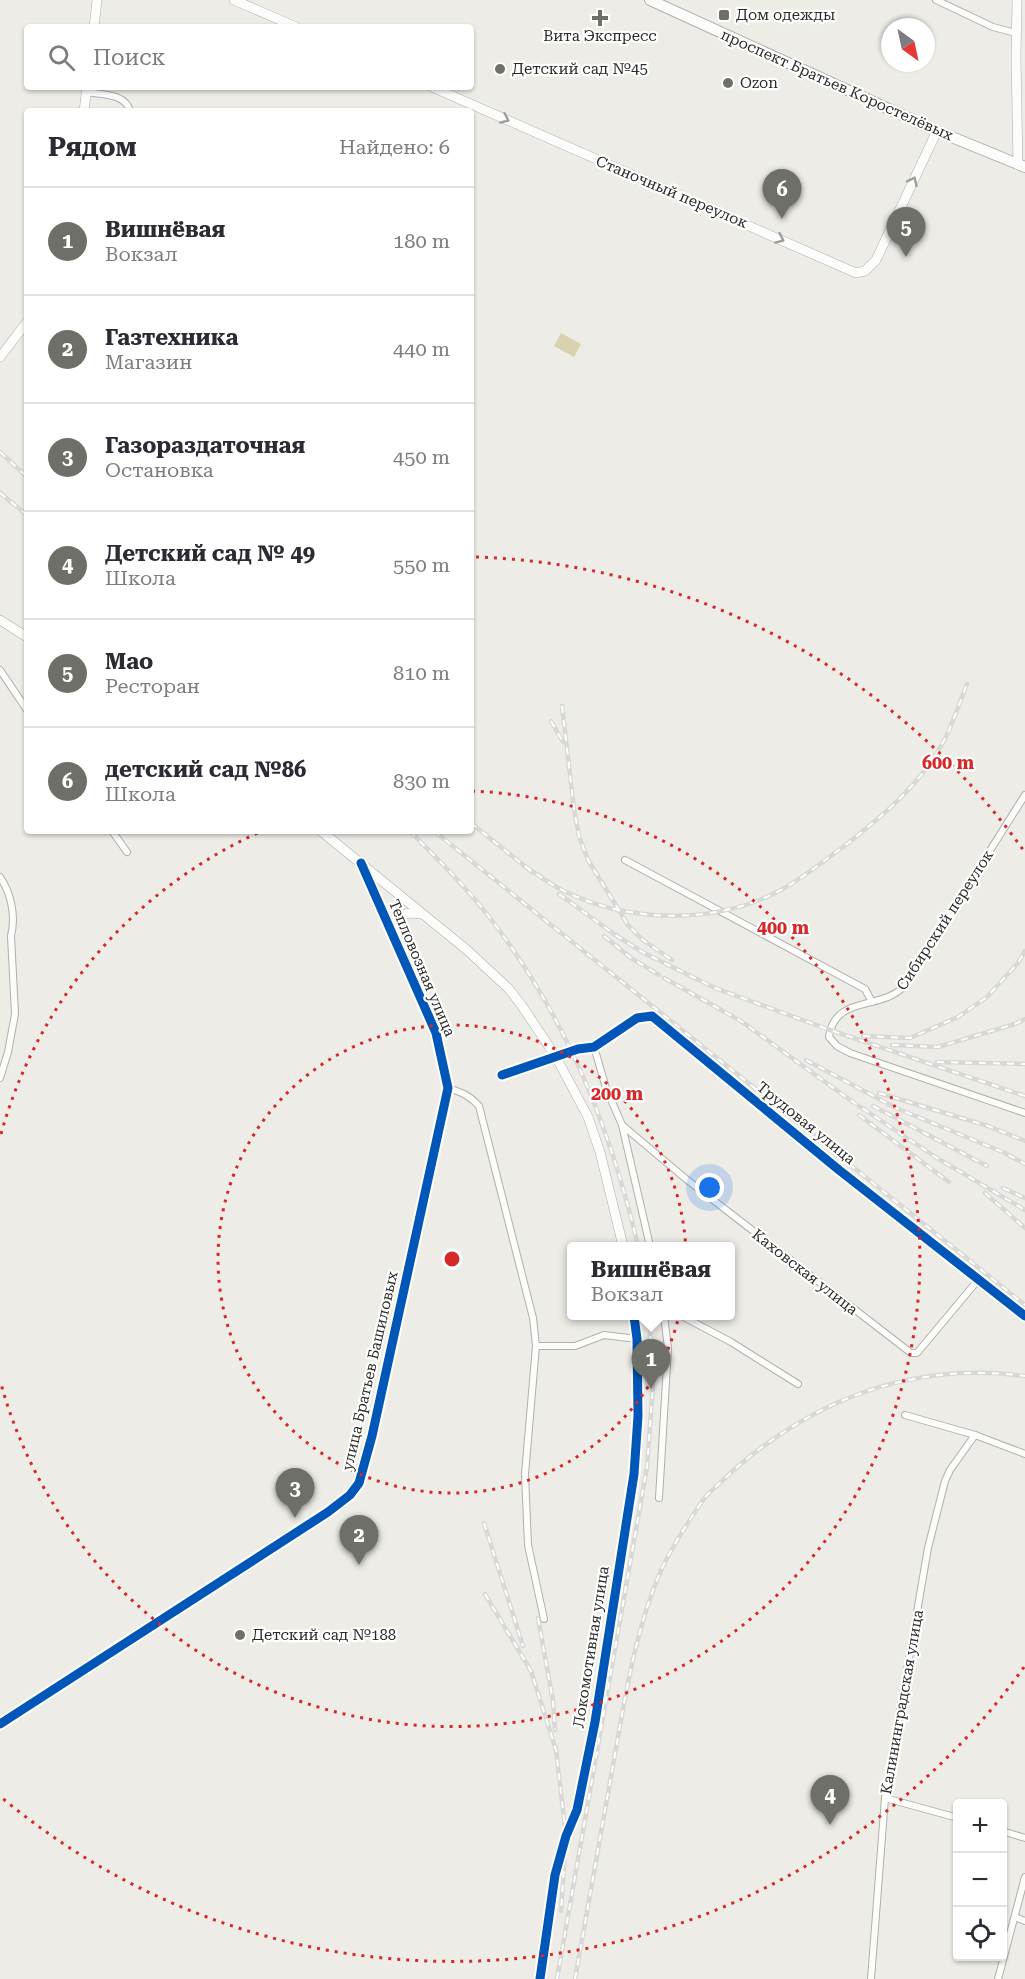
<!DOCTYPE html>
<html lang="ru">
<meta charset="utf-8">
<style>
:root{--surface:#fff;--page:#f2f2f3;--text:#2b2b33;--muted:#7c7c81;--line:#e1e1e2;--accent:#6f6f6a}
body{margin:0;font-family:"Roboto Serif",serif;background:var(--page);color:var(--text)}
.controls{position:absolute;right:18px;bottom:18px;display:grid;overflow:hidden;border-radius:6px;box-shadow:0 2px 4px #0004}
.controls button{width:54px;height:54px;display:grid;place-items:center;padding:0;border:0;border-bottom:2px solid var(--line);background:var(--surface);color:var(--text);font:30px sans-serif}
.compass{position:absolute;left:881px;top:18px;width:54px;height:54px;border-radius:50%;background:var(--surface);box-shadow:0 2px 4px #0004;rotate:147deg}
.you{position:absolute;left:710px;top:1188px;width:21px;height:21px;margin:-15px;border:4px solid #fff;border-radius:50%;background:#1a73e8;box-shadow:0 0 0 9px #1a73e833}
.badge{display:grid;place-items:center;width:39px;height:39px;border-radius:50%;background:var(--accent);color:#fff;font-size:20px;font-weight:700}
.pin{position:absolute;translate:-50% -50px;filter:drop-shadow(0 2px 3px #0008)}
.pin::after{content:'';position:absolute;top:32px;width:21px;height:18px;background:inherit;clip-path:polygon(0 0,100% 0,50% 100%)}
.popup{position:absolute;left:567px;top:1242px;width:168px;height:78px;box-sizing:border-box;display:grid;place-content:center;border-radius:6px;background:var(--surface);filter:drop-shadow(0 2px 4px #0005);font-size:20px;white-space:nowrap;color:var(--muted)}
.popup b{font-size:22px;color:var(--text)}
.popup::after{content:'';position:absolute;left:50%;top:100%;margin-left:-12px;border:12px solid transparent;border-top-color:var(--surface)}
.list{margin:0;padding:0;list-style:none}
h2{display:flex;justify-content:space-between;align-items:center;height:78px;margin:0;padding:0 24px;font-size:26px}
h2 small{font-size:20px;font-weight:400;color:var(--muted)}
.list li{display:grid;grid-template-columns:39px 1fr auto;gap:18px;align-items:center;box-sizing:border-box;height:108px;padding:0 24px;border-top:2px solid var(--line)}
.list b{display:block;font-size:22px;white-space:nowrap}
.list p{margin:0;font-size:20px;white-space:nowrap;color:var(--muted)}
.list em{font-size:20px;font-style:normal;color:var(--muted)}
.icon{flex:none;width:33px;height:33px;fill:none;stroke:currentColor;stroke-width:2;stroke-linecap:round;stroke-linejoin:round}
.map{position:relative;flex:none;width:1025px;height:1979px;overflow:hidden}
.search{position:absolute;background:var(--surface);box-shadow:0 2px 4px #0004;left:24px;top:24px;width:450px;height:66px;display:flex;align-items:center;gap:15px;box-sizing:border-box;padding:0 21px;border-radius:6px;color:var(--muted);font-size:22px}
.panel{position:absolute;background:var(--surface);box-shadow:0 2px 4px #0004;left:24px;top:108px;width:450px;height:726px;border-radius:6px}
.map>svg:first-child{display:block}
.green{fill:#d8d2ae}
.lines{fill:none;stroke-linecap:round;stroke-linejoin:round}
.street-casing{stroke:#b0b0ac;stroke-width:8}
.secondary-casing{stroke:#b0b0ac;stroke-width:10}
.primary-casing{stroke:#b0b0ac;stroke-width:12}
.street{stroke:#fcfcfb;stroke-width:6}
.secondary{stroke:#fcfcfb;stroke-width:9}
.primary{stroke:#fcfcfb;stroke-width:10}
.rail-casing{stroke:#d8d8d6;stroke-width:4.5}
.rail{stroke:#fff;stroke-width:2;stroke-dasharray:7;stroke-linecap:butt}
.cycleway-casing{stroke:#fff;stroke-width:13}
.cycleway{stroke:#0057b8;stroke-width:9}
.oneway{stroke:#9e9e9c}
.ring{fill:none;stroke:#d62828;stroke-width:3;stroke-dasharray:3 6}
.poi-dot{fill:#6f6f6a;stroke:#fff;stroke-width:2}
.labels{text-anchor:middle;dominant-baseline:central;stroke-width:4.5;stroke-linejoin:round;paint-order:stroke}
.poi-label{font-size:15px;fill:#2b2b27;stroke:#fff;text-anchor:start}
.street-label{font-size:15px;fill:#2b2b27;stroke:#fff}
.centre{fill:#d62828;stroke:#fff;stroke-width:3}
.ring-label{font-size:18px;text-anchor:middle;font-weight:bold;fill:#d62828;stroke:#fff;stroke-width:4.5;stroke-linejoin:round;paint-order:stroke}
</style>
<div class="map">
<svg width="1025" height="1979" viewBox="0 0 1025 1979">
<rect width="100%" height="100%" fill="#edece7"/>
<polygon class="green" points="561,333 581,344 574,357 554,346"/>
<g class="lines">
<g class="street-casing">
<g id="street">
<polyline points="936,0 993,27 1016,33"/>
<path d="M87,92c16,3 38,1 43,19"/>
<polyline points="0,670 27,710"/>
<path d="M1025,795l-119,189c-22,28 -71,9 -77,53l8,9 13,7 175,60"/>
<polyline points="112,831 127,852"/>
<polyline points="625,860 865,989 872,1002"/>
<path d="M0,877c11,16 16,39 11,59l4,78 -7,38 -8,26"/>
<polyline points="594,1047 606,1088 622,1125 650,1246"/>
<polyline points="502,1075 578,1049 594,1047 637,1018 652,1016 839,1170 1025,1316"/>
<path d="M448,1088c13,4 21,7 31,18l54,212 3,28 -11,128 3,71 16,74"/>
<polyline points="622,1125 686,1179 911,1353 917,1353 978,1280"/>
<polyline points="682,1316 731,1342 798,1384"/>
<polyline points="536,1346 575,1346 604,1335 637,1339"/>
<polyline points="905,1415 975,1435 1025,1454"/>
<polyline points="659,1498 668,1348 664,1316"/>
<polyline points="885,1798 958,1818"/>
<polyline points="1002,1831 1025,1838"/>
<polyline points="1015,1917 1025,1921"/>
<polyline points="871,1979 885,1798 928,1548 945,1481 950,1470 975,1435"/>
<polyline points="998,1979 1025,1877"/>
</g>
</g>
<g class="secondary-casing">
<g id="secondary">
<polyline points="234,0 296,27"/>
<polyline points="1017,0 1016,57 1018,165"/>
<polyline points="94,27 97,0"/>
<polyline points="432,87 856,273 865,271 876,260 937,131"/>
<polyline points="84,111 87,87"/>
<polyline points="0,357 27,322"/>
<polyline points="0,620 27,637"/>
<polyline points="321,831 467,950 509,989 522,1006 556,1057 588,1117 600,1152 623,1246"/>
<path d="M392,931c0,-18 15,-19 30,-17"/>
<polyline points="0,1724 328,1512 350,1495 359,1483 372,1436 448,1088 436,1033 361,863"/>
<polyline points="540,1979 555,1875 566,1836 577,1810 595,1722 634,1474 638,1416 637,1339 634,1316"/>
</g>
</g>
<g class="primary-casing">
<polyline id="primary" points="650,0 937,131 1025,167"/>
</g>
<use href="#street" class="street"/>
<use href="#secondary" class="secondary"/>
<use href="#primary" class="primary"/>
<g class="rail-casing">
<g id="rail">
<polyline points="0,452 27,477"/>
<polyline points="0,493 27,515"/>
<polyline points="562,706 574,809 579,836 588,860 628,925 643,940 672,960"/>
<polyline points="551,721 563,742"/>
<polyline points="471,823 532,872"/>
<path d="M410,831c27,28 56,55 80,87 76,99 120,208 148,328"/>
<polyline points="434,831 1025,1305"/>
<path d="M525,866c13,9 25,18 39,25 65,32 150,34 215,0 23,-12 43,-29 64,-44 36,-28 75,-60 98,-101 11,-19 18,-42 26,-62"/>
<polyline points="559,894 614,934 644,953 715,988 830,1030 1025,1096"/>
<polyline points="604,936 631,958 659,975"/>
<polyline points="664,978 741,1021 850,1100 937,1158 1025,1210"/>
<polyline points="863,1036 910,1038 958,1017 987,997 1018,963 1025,951"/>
<polyline points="892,1045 938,1047 1015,1024 1025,1019"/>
<polyline points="806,1060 896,1108 1005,1153 1025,1164"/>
<polyline points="937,1062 1025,1064"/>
<polyline points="879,1093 988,1126 1025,1141"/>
<polyline points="873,1106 987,1166"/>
<polyline points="859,1115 949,1182"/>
<polyline points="1003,1188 1025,1198"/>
<polyline points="985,1193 1025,1228"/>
<polyline points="484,1523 523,1646"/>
<polyline points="485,1594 531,1671 556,1750 566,1836 561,1911"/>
<polyline points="538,1618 553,1701 555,1730"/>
<polyline points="557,1979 647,1467 653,1384 649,1316"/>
<path d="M575,1979c12,-66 23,-131 35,-197 13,-70 24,-156 55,-220 11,-21 25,-43 38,-62 5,-7 13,-13 19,-19 31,-30 66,-54 104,-73 62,-30 130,-41 199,-32"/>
</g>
</g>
<use href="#rail" class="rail"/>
<g class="cycleway-casing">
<g id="cycleway">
<polyline points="502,1075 578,1049 594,1047 637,1018 652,1016 839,1170 1025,1316"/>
<polyline points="0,1724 328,1512 350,1495 359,1483 372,1436 448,1088 436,1033 361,863"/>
<polyline points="540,1979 555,1875 566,1836 577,1810 595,1722 634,1474 638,1416 637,1339 634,1316"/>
</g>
</g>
<use href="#cycleway" class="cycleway"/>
</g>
<defs><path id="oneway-chevron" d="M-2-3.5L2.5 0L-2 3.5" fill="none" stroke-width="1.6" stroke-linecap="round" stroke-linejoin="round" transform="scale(1.5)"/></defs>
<g class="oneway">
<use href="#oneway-chevron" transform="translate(505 119) rotate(24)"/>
<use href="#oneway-chevron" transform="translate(913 181) rotate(-65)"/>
<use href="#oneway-chevron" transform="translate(780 239) rotate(24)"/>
</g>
<g class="ring">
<circle cx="452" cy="1259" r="234"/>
<path d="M1 1134A468 468 0 0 1 262 831M472 791A468 468 0 1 1 1 1384"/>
<path d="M1024 1667A702 702 0 0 1 1 1797M476 557A702 702 0 0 1 1024 851"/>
</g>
<g class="poi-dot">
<rect x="718" y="9" width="12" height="12" rx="3"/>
<path d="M597 9h6v6h6v6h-6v6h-6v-6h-6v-6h6z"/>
<circle cx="500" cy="69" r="6"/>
<circle cx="728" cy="83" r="6"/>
<circle cx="240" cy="1635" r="6"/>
</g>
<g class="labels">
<g class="poi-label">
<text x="736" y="15">Дом одежды</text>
<text x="600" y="36" text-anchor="middle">Вита Экспресс</text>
<text x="512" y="69">Детский сад №45</text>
<text x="740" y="83">Ozon</text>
<text x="252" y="1635">Детский сад №188</text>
</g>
<g class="street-label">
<text transform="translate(837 85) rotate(24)">проспект Братьев Коростелёвых</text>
<text transform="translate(672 192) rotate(23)">Станочный переулок</text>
<text transform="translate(945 920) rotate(-57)">Сибирский переулок</text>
<text transform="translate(422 968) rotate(67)">Тепловозная улица</text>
<text transform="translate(806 1123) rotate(39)">Трудовая улица</text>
<text transform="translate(805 1272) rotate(38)">Каховская улица</text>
<text transform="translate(370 1371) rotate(-77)">улица Братьев Башиловых</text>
<text transform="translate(591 1647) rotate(-81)">Локомотивная улица</text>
<text transform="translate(902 1702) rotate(-80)">Калининградская улица</text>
</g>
</g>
<circle cx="452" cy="1259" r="9" class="centre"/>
<g class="ring-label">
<text x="948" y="769">600 m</text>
<text x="783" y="934">400 m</text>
<text x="617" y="1100">200 m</text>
</g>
</svg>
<div class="controls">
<button>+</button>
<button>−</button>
<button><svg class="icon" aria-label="locate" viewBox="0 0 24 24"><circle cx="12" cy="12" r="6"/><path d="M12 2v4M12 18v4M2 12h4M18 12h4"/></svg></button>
</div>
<svg class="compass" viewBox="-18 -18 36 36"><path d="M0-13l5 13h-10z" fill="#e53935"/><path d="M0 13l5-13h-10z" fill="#7c7c81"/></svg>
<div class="you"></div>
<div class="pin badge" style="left:651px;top:1389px">1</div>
<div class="popup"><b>Вишнёвая</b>Вокзал</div>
<div class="pin badge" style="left:359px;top:1565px">2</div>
<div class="pin badge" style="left:295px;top:1518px">3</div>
<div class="pin badge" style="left:830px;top:1825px">4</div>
<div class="pin badge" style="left:906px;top:257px">5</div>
<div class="pin badge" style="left:782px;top:219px">6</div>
<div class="search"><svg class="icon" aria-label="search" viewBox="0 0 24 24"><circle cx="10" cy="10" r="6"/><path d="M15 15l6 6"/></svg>Поиск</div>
<section class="panel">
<h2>Рядом<small>Найдено: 6</small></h2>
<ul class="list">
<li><span class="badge">1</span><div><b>Вишнёвая</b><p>Вокзал</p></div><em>180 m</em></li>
<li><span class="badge">2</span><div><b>Газтехника</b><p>Магазин</p></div><em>440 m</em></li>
<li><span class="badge">3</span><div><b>Газораздаточная</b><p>Остановка</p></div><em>450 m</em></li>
<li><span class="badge">4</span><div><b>Детский сад № 49</b><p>Школа</p></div><em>550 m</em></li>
<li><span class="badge">5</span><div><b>Мао</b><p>Ресторан</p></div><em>810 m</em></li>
<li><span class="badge">6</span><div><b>детский сад №86</b><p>Школа</p></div><em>830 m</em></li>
</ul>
</section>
</div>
